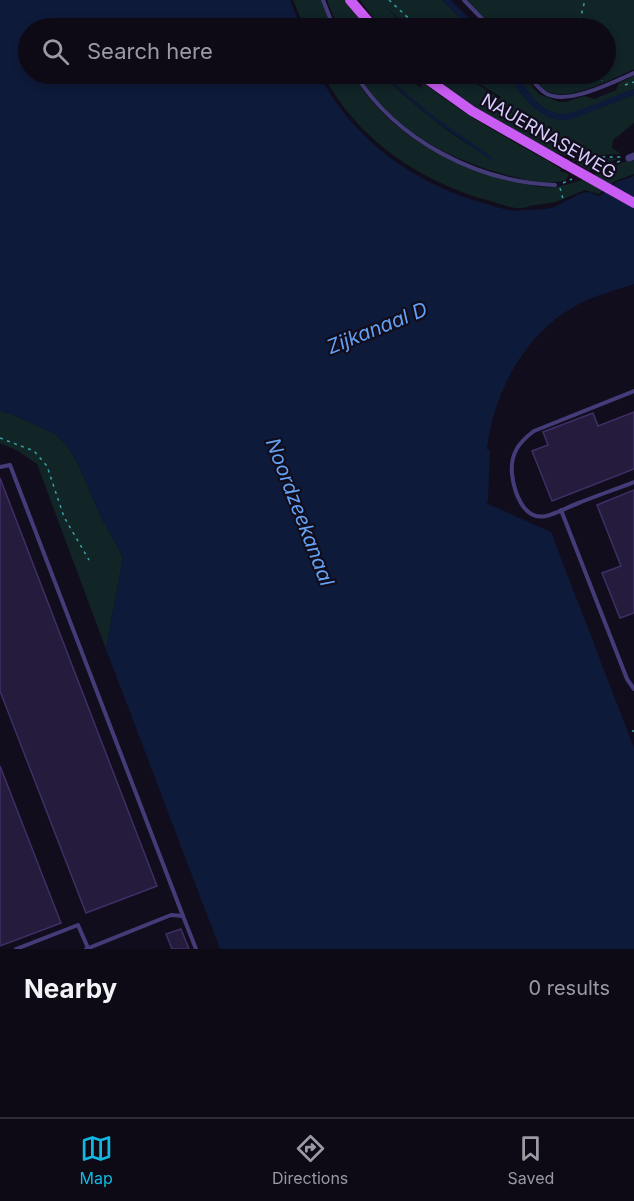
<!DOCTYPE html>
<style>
:root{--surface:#0d0a15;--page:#16131e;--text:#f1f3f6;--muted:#9a9aa0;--line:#2d2b34;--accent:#12b8e2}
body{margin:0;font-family:Inter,sans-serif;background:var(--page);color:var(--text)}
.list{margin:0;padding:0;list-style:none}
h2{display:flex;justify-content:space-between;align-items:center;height:78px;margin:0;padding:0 24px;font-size:26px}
h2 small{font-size:20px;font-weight:400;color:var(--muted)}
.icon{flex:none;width:33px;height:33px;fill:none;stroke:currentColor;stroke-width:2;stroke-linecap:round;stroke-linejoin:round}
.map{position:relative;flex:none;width:634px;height:949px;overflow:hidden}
.search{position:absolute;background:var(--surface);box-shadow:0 3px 9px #0003;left:18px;right:18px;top:18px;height:66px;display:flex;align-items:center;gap:15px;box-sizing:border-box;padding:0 21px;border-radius:33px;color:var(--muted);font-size:22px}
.sheet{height:168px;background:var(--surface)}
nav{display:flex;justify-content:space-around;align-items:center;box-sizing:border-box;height:84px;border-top:2px solid var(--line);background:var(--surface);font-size:16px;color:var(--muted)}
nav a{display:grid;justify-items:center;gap:3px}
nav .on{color:var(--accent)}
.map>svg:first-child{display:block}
.green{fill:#112426}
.water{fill:#0e1a3a}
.building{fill:#251b3c;stroke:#3f2f66;stroke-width:1.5}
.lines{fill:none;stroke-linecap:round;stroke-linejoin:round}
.path{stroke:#36a1a5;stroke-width:1.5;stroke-dasharray:3 4.5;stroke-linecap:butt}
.service{stroke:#443c78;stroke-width:4}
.minor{stroke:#443c78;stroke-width:7}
.primary{stroke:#c95cf2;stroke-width:10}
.primary-bridge{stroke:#c95cf2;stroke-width:10}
.labels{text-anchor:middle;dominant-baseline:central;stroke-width:4.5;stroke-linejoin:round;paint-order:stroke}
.street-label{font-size:18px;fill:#d7ccfb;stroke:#110d1c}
.water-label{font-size:20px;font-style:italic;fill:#63a1f3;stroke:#110d1c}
</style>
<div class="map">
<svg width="634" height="949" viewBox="0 0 634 949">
<rect width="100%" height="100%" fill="#110d1c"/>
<g class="green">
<polygon points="293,0 321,0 332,28 305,28"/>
<polygon points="327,0 344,0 367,28 360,27 338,28"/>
<polygon points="360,0 442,0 470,28 407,28 386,6 405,28 381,28"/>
<path d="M467,0h167v69c-20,9 -66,34 -87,22 -6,-3 -11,-11 -16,-17h75v-46h-112z"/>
<path d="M323,74h29c37,59 86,85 152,103 15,5 33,12 49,10 23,-2 56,-19 78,-28l2,2 1,-3v16l-19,7 -16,13 -14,-4 -29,12 -27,4c-10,6 -28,-2 -39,-5 -70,-19 -134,-62 -167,-127z"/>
<path d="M357,74h24c34,32 69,62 111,84l-63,-45 -45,-39h19l18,14v-5l-12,-9h4c29,25 62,46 96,65 17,10 35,19 52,30l-1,2 9,3 -3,6c-19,6 -41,0 -59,-5 -61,-16 -117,-47 -150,-101z"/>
<path d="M428,74h32l40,24 1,-1 -38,-23h44c18,23 26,42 57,46l70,-25v28l-21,17 -1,8 9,6 -35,2 -13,6v-3l-21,-8 -74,-42z"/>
<path d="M515,74h7l17,20 20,8h7l18,-6 10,3 22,-9 3,-7 15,-7v13c-18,7 -53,24 -71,25 -9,1 -19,-5 -25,-11 -10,-8 -17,-20 -23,-29z"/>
<polygon points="619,158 590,171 576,163 587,159"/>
<polygon points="0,411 11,414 54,433 67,446 78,464 101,517 123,557 106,649 37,464 18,451 0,443"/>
</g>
<g class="water">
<path d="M0,0h290l11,28h-273v46h291c33,65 94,109 164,129 12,3 27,10 40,7 9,-1 21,1 31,-3 8,-3 26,-15 33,-15 4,0 9,3 13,4l17,-14 17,-6v108c-19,7 -39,11 -57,21 -51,27 -84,88 -90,144l3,2 -2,50 -2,2 65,29 83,216v201h-414l-114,-300 17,-92 -22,-40 -23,-53 -11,-18 -13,-13 -43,-19 -11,-3z"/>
<polygon points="442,0 451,0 478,28 470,28"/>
<polygon points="381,74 384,74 429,113 493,158 491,160 431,118"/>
<path d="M507,74h8l22,29 10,7 12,4h6l15,-4 54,-21v6l-64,25c-32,4 -46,-25 -63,-46z"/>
</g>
<g class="building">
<polygon points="634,412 634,469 552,501 532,451 548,445 543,432 593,413 598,426"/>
<polygon points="0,478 157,886 86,913 0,691"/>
<polygon points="634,490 634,613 620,618 602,573 621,566 597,505"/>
<polygon points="0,766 61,923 0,946"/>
<polygon points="181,929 189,949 172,949 166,934"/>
</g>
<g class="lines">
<g class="path">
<polyline points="389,0 419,28"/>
<polyline points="582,28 580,20 585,0"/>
<polyline points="598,74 602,81"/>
<polyline points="625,85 634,82"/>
<polyline points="580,159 587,157 622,157"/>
<polyline points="596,170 623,160"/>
<polyline points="563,183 572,179"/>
<polyline points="560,188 563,199"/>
<polyline points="0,438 34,451 47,466 64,517 89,560"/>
<polyline points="632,731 634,731"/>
</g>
<g class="service">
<polyline points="323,0 334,28"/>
<polyline points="464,0 491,28"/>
<path d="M355,74c41,66 122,108 200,111"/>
<path d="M528,74c5,7 11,16 19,20 21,11 67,-12 87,-21"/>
<path d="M634,391l-100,40c-15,11 -24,23 -22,43 2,17 11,47 34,42 12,-3 24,-10 35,-14 18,-7 35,-13 53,-20"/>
<polyline points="0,467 10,465 183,916 171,915 86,949"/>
<polyline points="561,510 627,679 634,689"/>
<polyline points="183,916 196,949"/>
<polyline points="16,949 78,925 88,948"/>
</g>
<polyline class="minor" points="629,158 634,156"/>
<g class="primary">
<polyline points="350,0 374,28"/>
<polyline points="420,74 472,111 565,164"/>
</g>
<polyline class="primary-bridge" points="565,164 634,203"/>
</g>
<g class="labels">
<g class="street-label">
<text transform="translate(549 136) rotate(30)">NAUERNASEWEG</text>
</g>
<g class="water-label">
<text transform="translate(377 328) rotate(-22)">Zijkanaal D</text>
<text transform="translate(300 512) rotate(69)">Noordzeekanaal</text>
</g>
</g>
</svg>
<div class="search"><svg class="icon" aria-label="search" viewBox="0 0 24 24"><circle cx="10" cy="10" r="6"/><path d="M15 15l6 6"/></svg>Search here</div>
</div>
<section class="sheet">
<h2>Nearby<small>0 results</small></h2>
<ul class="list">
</ul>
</section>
<nav>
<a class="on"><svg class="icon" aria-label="map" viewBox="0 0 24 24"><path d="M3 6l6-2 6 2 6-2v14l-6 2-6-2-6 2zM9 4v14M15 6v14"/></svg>Map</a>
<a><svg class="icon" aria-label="directions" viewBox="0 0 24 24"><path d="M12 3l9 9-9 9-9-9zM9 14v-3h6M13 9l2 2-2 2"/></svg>Directions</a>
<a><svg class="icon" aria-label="saved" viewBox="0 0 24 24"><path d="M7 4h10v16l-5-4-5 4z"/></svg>Saved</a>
</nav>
